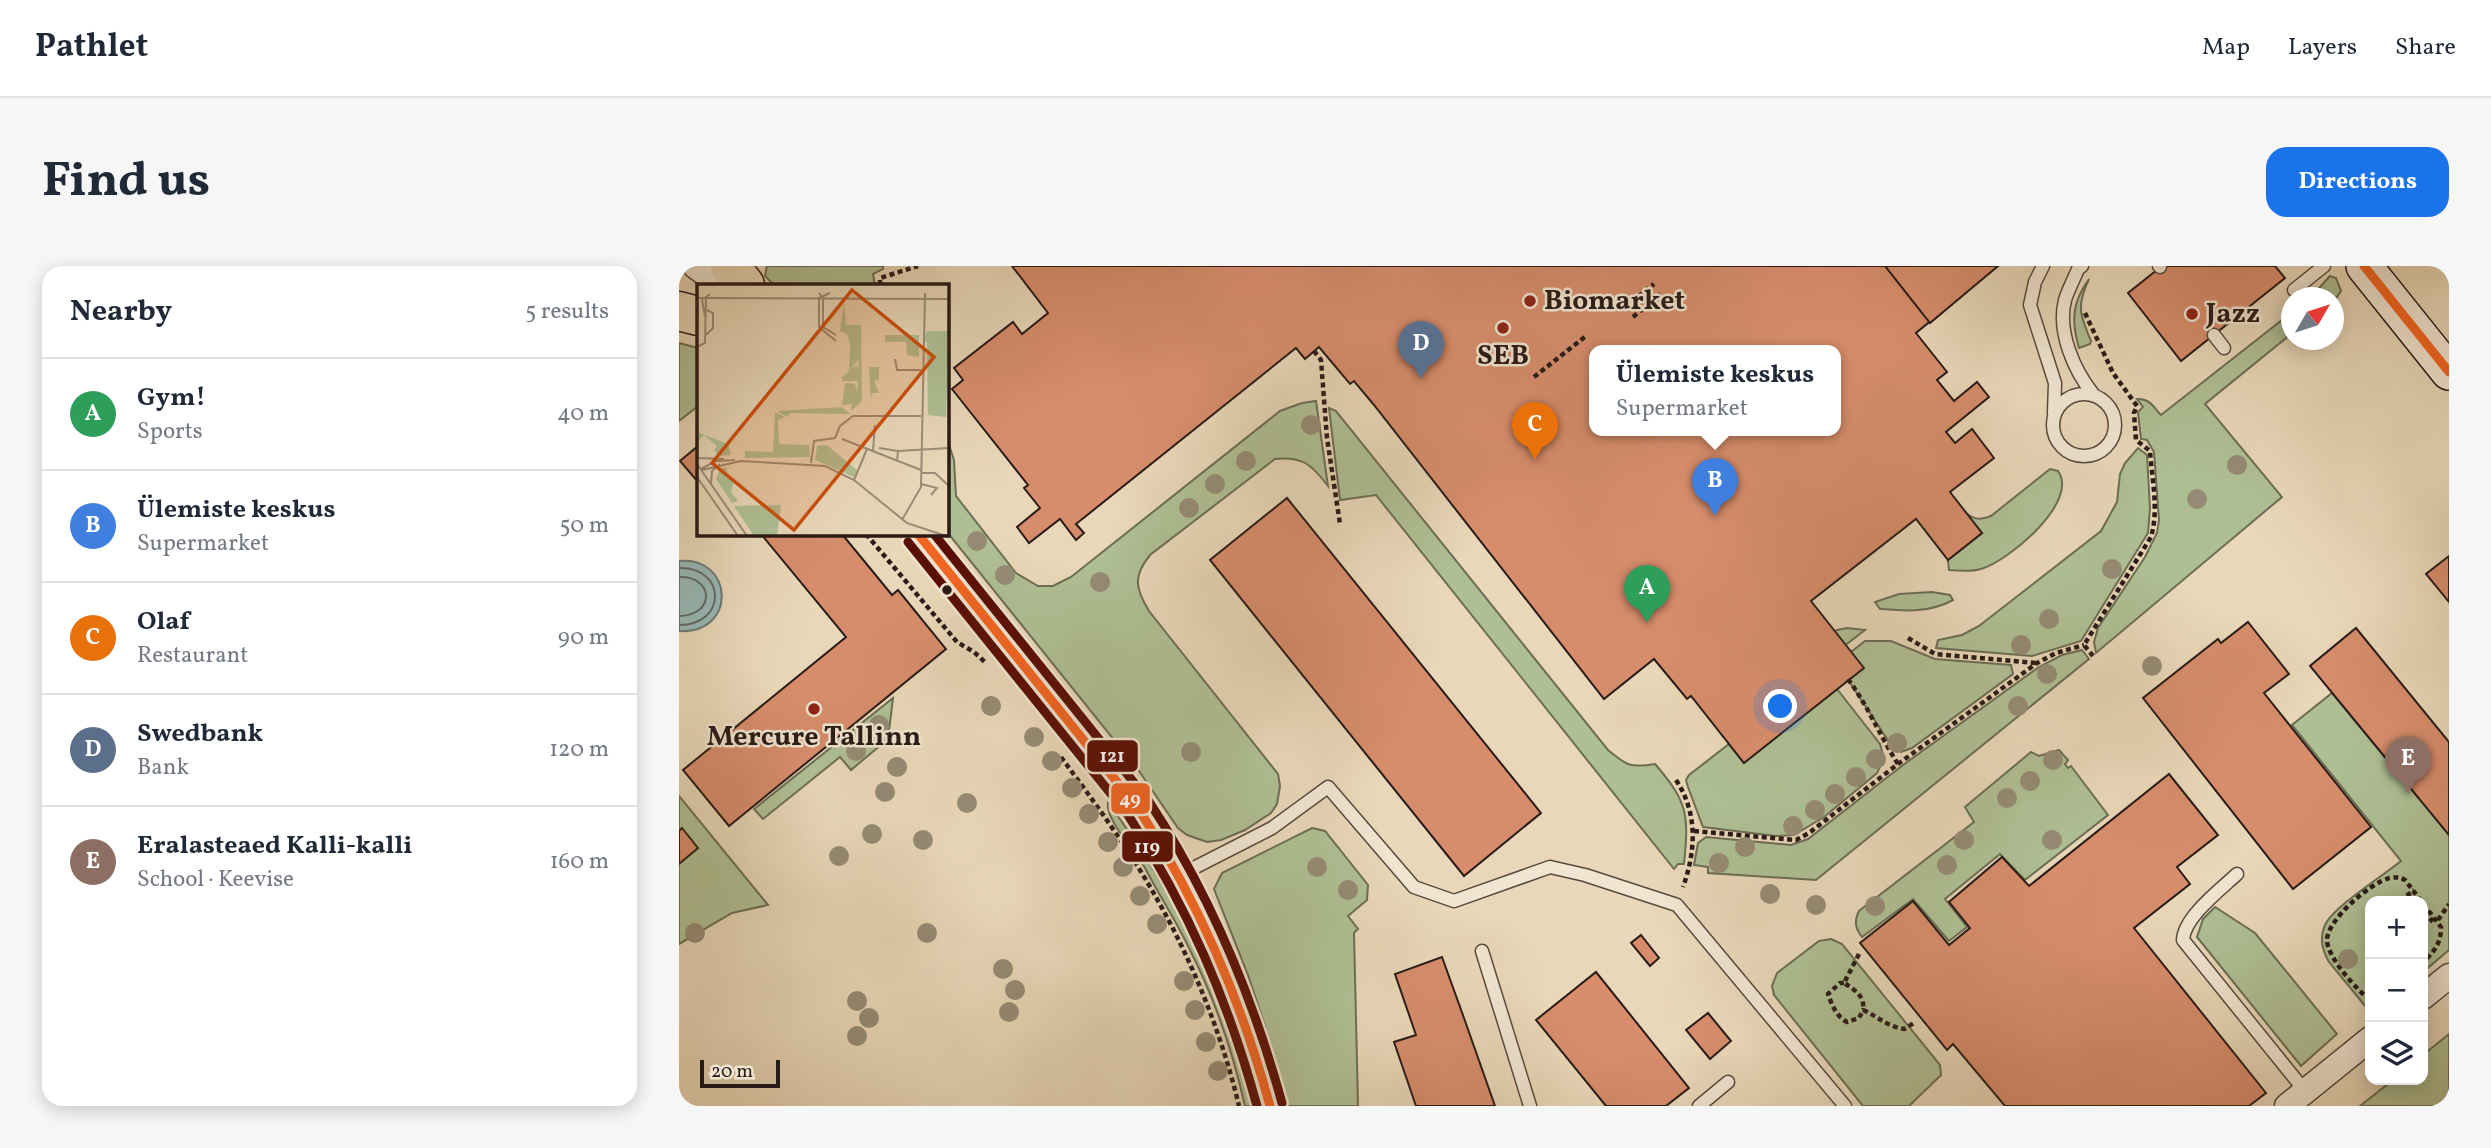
<!DOCTYPE html>
<meta charset="utf-8">
<style>
:root{--surface:#fff;--page:#f6f6f7;--text:#1f2937;--muted:#747a83;--line:#e0e1e3;--accent:#1a73e8}
body{margin:0;font-family:Vollkorn,serif;background:var(--page);color:var(--text)}
.controls{position:absolute;right:21px;bottom:21px;display:grid;overflow:hidden;border-radius:14px;box-shadow:0 4px 18px #0003}
.controls button{width:63px;height:63px;display:grid;place-items:center;padding:0;border:0;border-bottom:2px solid var(--line);background:var(--surface);color:var(--text);font:35px sans-serif}
.compass{position:absolute;left:1602px;top:21px;width:63px;height:63px;border-radius:50%;background:var(--surface);box-shadow:0 4px 18px #0003;rotate:51deg}
.scale{position:absolute;left:21px;bottom:18px;width:80px;box-sizing:border-box;padding-left:7px;border:4px solid #291b16;border-top:0;font-size:19px;line-height:24px;white-space:nowrap;color:#291b16;-webkit-text-stroke:5px #f0e5d1;paint-order:stroke}
.you{position:absolute;left:1102px;top:441px;width:24px;height:24px;margin:-18px;border:5px solid #fff;border-radius:50%;background:#1a73e8;box-shadow:0 0 0 10px #1a73e833}
.badge{display:grid;place-items:center;width:46px;height:46px;border-radius:50%;background:var(--accent);color:#fff;font-size:23px;font-weight:700}
.pin{position:absolute;translate:-50% -58px;filter:drop-shadow(0 2px 4px #0008)}
.pin::after{content:'';position:absolute;top:37px;width:24px;height:21px;background:inherit;clip-path:polygon(0 0,100% 0,50% 100%)}
.popup{position:absolute;left:910px;top:79px;width:252px;height:91px;box-sizing:border-box;display:grid;place-content:center;border-radius:14px;background:var(--surface);filter:drop-shadow(0 2px 5px #0005);font-size:23px;white-space:nowrap;color:var(--muted)}
.popup b{font-size:26px;color:var(--text)}
.popup::after{content:'';position:absolute;left:50%;top:100%;margin-left:-14px;border:14px solid transparent;border-top-color:var(--surface)}
.list{margin:0;padding:0;list-style:none}
h2{display:flex;justify-content:space-between;align-items:center;height:91px;margin:0;padding:0 28px;font-size:30px}
h2 small{font-size:23px;font-weight:400;color:var(--muted)}
.list li{display:grid;grid-template-columns:46px 1fr auto;gap:21px;align-items:center;box-sizing:border-box;height:112px;padding:0 28px;border-top:2px solid var(--line)}
.list b{display:block;font-size:26px;white-space:nowrap}
.list p{margin:0;font-size:23px;white-space:nowrap;color:var(--muted)}
.list em{font-size:23px;font-style:normal;color:var(--muted)}
.icon{flex:none;width:38px;height:38px;fill:none;stroke:currentColor;stroke-width:2;stroke-linecap:round;stroke-linejoin:round}
.map{position:relative;flex:none;width:1770px;height:840px;overflow:hidden;border-radius:21px}
header{display:flex;align-items:center;gap:42px;box-sizing:border-box;height:98px;padding:0 35px;background:var(--surface);border-bottom:2px solid var(--line)}
header strong{font-size:33px}
nav{display:flex;gap:38px;margin-inline-start:auto;font-size:24px}
.intro{display:flex;align-items:center;justify-content:space-between;box-sizing:border-box;height:168px;padding:0 42px}
h1{margin:0;font-size:49px}
.button{padding:18px 32px;border-radius:21px;background:var(--accent);color:#fff;font-size:24px;font-weight:700}
main{display:flex;gap:42px;padding:0 42px}
aside{flex:1;background:var(--surface);border-radius:21px;box-shadow:0 4px 18px #0003}
.map>svg:first-child{display:block}
.green{fill:#afbf94;stroke:#6c6d55;stroke-width:2}
.water{fill:#98b8b6;stroke:#6c7976;stroke-width:2}
.lines{fill:none;stroke-linecap:round;stroke-linejoin:round}
.shore{stroke:#606a66;stroke-width:2}
.building{fill:#d78d6c;stroke:#291b16;stroke-width:2;fill-rule:evenodd}
.lane-casing{stroke:#594a3e;stroke-width:15}
.street-casing{stroke:#594a3e;stroke-width:27}
.secondary-casing{stroke:#291b16;stroke-width:38}
.highway-casing{stroke:#291b16;stroke-width:41}
.path{stroke:#291b16;stroke-width:4.5;stroke-dasharray:5 3.5;stroke-linecap:butt}
.lane{stroke:#f0e5d1;stroke-width:12}
.street{stroke:#f0e5d1;stroke-width:24}
.secondary{stroke:#f0e5d1;stroke-width:35}
.highway{stroke:#e8d7b8;stroke-width:38}
.bus-1-casing{stroke:#f0e5d1;stroke-width:14}
.bus-2-casing{stroke:#f0e5d1;stroke-width:14}
.bus-3-casing{stroke:#f0e5d1;stroke-width:14}
.bus-1{stroke:#f26522;stroke-width:9}
.bus-2{stroke:#5a0e03;stroke-width:9}
.bus-3{stroke:#5a0e03;stroke-width:9}
.tree{fill:#958b74}
.poi-dot{fill:#8f2418;stroke:#f0e5d1;stroke-width:2.5}
.bus-dot{fill:#291b16;stroke:#f0e5d1;stroke-width:2.5}
.labels{text-anchor:middle;dominant-baseline:central;stroke-width:5;stroke-linejoin:round;paint-order:stroke}
.poi-label{font-size:28px;font-weight:bold;fill:#291b16;stroke:#f0e5d1;text-anchor:start}
.inset-road{fill:none;stroke:#9c8c77;stroke-width:2}
.view{fill:#cb500e;fill-opacity:0.15;stroke:#cb500e;stroke-width:3.5}
.inset-edge{fill:none;stroke:#291b16;stroke-width:3.5}
.line-badge{stroke:#f0e5d1;stroke-width:2.5}
.badge-label{font-size:19px;text-anchor:middle;font-weight:bold;fill:#fff}
</style>
<header>
<strong>Pathlet</strong>
<nav><a>Map</a><a>Layers</a><a>Share</a></nav>
</header>
<div class="intro"><h1>Find us</h1><a class="button">Directions</a></div>
<main>
<aside>
<h2>Nearby<small>5 results</small></h2>
<ul class="list">
<li><span class="badge" style="background:#2e9e5b">A</span><div><b>Gym!</b><p>Sports</p></div><em>40 m</em></li>
<li><span class="badge" style="background:#3f7fe0">B</span><div><b>Ülemiste keskus</b><p>Supermarket</p></div><em>50 m</em></li>
<li><span class="badge" style="background:#e8710a">C</span><div><b>Olaf</b><p>Restaurant</p></div><em>90 m</em></li>
<li><span class="badge" style="background:#5c6f8a">D</span><div><b>Swedbank</b><p>Bank</p></div><em>120 m</em></li>
<li><span class="badge" style="background:#8d6e63">E</span><div><b>Eralasteaed Kalli-kalli</b><p>School · Keevise</p></div><em>160 m</em></li>
</ul>
</aside>
<div class="map">
<svg width="1770" height="840" viewBox="0 0 1770 840">
<rect width="100%" height="100%" fill="#e8d7b8"/>
<filter id="stains"><feTurbulence type="fractalNoise" baseFrequency=".00286" numOctaves="4"/><feColorMatrix values="0 0 0 0 .2 0 0 0 0 .09 0 0 0 0 .02 0 0 0 .5 -.17"/></filter>
<radialGradient id="worn" r=".72"><stop offset=".6" stop-color="#630" stop-opacity="0"/><stop offset="1" stop-color="#630" stop-opacity=".3"/></radialGradient>
<g class="green">
<polygon points="88,0 204,0 204,3 194,8 196,19 95,19 86,10"/>
<polygon points="1651,10 1657,12 1662,25 1656,34 1654,32 1632,31"/>
<path d="M1410,13c-13,27 -9,36 2,62l-1,3 -11,4c-8,-27 -7,-46 10,-69z"/>
<path d="M1612,47v21l-86,70 77,93 -186,156 -2,-11 4,-14 47,-71 12,-24 2,-13 -5,-68 -7,-12 -6,-1 -3,-27 5,-5 -6,-8c13,-1 17,9 24,16z"/>
<polygon points="0,77 19,82 19,140 0,155"/>
<path d="M637,135l12,85c-16,-21 -25,-30 -53,-27l-125,96c-17,21 -15,33 -1,56l129,163 2,12 -3,18 -6,9 -26,17 -24,10 -14,2 -20,-7 -9,-7 -39,-57 -192,-239v-93l7,21 2,36 60,77 22,13h15l18,-9 209,-166 22,-8z"/>
<path d="M650,142l7,3 272,339c19,16 23,18 47,14 33,38 34,51 29,100h-6l-4,5 -298,-374 -36,5z"/>
<polygon points="1459,182 1468,189 1471,242 1469,267 1402,375 1353,390 1257,382 1259,374 1283,369 1300,360 1422,265 1438,236 1441,208 1446,197"/>
<path d="M1371,203l8,2c22,30 -49,90 -77,98 -10,3 -21,2 -32,1l-1,-10 34,-27 -16,-20c9,7 14,7 25,3z"/>
<path d="M1253,326l18,3 3,5c-24,13 -47,11 -73,9l-5,-7 24,-8z"/>
<polygon points="1168,362 1186,364 1152,390 1140,374 1158,364"/>
<polygon points="1186,375 1212,375 1256,393 1332,399 1334,408 1233,482 1222,486 1214,482 1158,397"/>
<polygon points="1403,384 1410,393 1137,614 1029,607 1029,601 1015,599 1019,577 1027,571 1112,579 1129,573 1224,499 1360,401 1383,389"/>
<polygon points="1158,423 1201,478 1205,492 1198,507 1145,551 1115,569 1097,570 1024,561 1009,521 1007,514 1010,509 1050,478 1064,496"/>
<path d="M1653,427l117,142v115l-26,22v-71h-53v111l-41,-50c-7,-12 -10,-24 -4,-37 9,-19 58,-49 76,-64l-109,-136z"/>
<polygon points="214,432 209,473 172,504 161,491 84,553 75,543"/>
<path d="M1380,484l9,10 -3,4 3,4 3,-2 37,49 -83,65 -25,-26 -55,45 22,28 -18,14 -36,-42 -51,38c-7,-9 -8,-16 -3,-26l115,-89 -9,-15 66,-55 8,4z"/>
<polygon points="0,530 89,639 53,647 0,678"/>
<path d="M429,537c71,93 113,191 144,303h-7c-12,-53 -31,-109 -56,-158 -13,-27 -30,-53 -44,-80 -9,-16 -40,-49 -37,-65z"/>
<polygon points="633,562 646,565 689,619 688,634 669,650 679,663 675,667 679,840 605,840 586,760 569,709 535,623 543,607"/>
<polygon points="1536,641 1576,667 1658,768 1622,800 1518,671 1524,653"/>
<polygon points="1152,673 1163,678 1261,799 1262,809 1230,840 1184,840 1095,729 1093,720 1098,707 1140,675"/>
<polygon points="1770,768 1770,840 1681,840 1714,814 1744,814 1744,789"/>
</g>
<path class="water" d="M0,295c56,-5 58,74 0,70z"/>
<g class="lines">
<g class="shore">
<path d="M0,302c48,-1 48,57 0,57"/>
<path d="M0,311c36,-1 36,39 0,39"/>
</g>
</g>
<g class="building">
<path d="M333,0h986l-82,67 31,39 -10,8 17,21 23,-19 12,15 -43,35 9,11 17,-14 22,29 -44,34 32,41 -34,27 -32,-41 -105,82 53,67 -120,95 -53,-67 -4,3 -33,-40 -50,40 -230,-294 -20,-24 -4,3 -31,-37 -14,12 -9,-11 -220,176 8,9 -8,7 -16,-21 -31,24 -12,-16 23,-19 -16,-20 4,-3 -76,-96 11,-9 -9,-12 59,-46 9,12 26,-21zM915,84h242v80h-242z"/>
<polygon points="1206,0 1319,0 1251,57"/>
<polygon points="1483,0 1596,0 1606,12 1502,95 1449,27"/>
<polygon points="19,180 19,216 1,195"/>
<polygon points="608,232 862,547 785,610 531,294"/>
<polygon points="82,268 163,268 213,329 219,324 267,383 50,560 4,504 167,371"/>
<polygon points="1770,290 1770,336 1747,308"/>
<polygon points="1569,356 1610,408 1585,427 1692,561 1614,623 1464,432 1539,373 1542,377"/>
<polygon points="1677,362 1770,476 1770,569 1631,400"/>
<polygon points="1490,508 1539,569 1498,601 1511,618 1455,662 1587,827 1570,840 1326,840 1274,778 1268,784 1181,677 1234,635 1270,679 1291,662 1270,636 1323,591 1350,620"/>
<polygon points="3,562 19,582 0,598 0,565"/>
<polygon points="962,669 980,692 971,700 952,677"/>
<polygon points="763,691 785,752 816,840 737,840 715,776 737,769 716,708"/>
<polygon points="917,706 1010,822 987,840 927,840 857,754"/>
<polygon points="1029,747 1052,775 1031,793 1007,764"/>
</g>
<g class="lines">
<g class="lane-casing">
<g id="lane">
<polyline points="1364,0 1356,16 1351,39 1376,117 1375,147"/>
<path d="M1403,0l-4,3c-4,10 -10,21 -13,31 -8,32 9,70 28,94"/>
<polyline points="1480,0 1481,1"/>
<polyline points="1615,24 1645,0"/>
<polyline points="1535,69 1545,82"/>
<circle cx="1405" cy="159" r="31"/>
<path d="M1558,608c-17,16 -53,43 -54,66l122,151"/>
<polyline points="501,609 593,562 649,521 735,621 775,635 871,601 906,609 998,639 1166,840"/>
<polyline points="803,685 851,840"/>
<polyline points="1020,840 1049,816"/>
</g>
</g>
<g class="street-casing">
<g id="street">
<polyline points="16,0 42,19"/>
<path d="M239,268l220,274c64,95 103,187 132,298"/>
<polyline points="1744,731 1770,710"/>
<polyline points="1608,840 1691,773"/>
</g>
</g>
<g class="secondary-casing">
<polyline id="secondary" points="1685,0 1770,106"/>
</g>
<g class="highway-casing">
<g id="highway">
<polyline points="51,0 66,19"/>
<polyline points="0,45 19,50"/>
</g>
</g>
<g class="path">
<polyline points="201,19 201,12 239,0"/>
<polyline points="946,41 975,18"/>
<path d="M1406,47l28,60 24,33 -3,7 2,27 14,11c2,28 9,59 1,86l-67,108 9,11"/>
<polyline points="954,51 982,28"/>
<polyline points="635,85 642,94 648,172 661,258"/>
<polyline points="855,111 907,70"/>
<polyline points="187,268 278,376 295,386 307,397"/>
<polyline points="1229,372 1256,388 1357,397"/>
<path d="M1169,413c20,27 32,57 50,85"/>
<path d="M382,491c19,26 38,51 56,78 56,81 99,175 122,271"/>
<path d="M997,514c22,33 20,71 7,107"/>
<polyline points="1015,565 1117,574 1130,567 1219,498 1358,397 1377,387 1405,379"/>
<polyline points="1721,635 1735,624"/>
<polyline points="1759,654 1770,638"/>
<polyline points="1744,661 1756,651"/>
<path d="M1180,688l-15,29c11,7 21,13 19,27"/>
<path d="M1165,717h-4l-12,11c4,11 8,22 19,28l12,-4 4,-8c16,7 23,16 41,19l10,-6"/>
<path d="M1691,734c-13,-10 -43,-43 -43,-60 0,-20 44,-58 63,-62 6,-1 10,-1 15,2l36,47c0,14 -5,23 -15,32"/>
</g>
<use href="#lane" class="lane"/>
<use href="#street" class="street"/>
<use href="#secondary" class="secondary"/>
<use href="#highway" class="highway"/>
<g class="bus-1-casing">
<g id="bus-1">
<polyline points="1685,0 1770,106"/>
<path d="M239,268l220,274c61,95 102,189 132,298"/>
</g>
</g>
<g class="bus-2-casing">
<path id="bus-2" d="M229,276l220,273c60,93 100,185 129,291"/>
</g>
<g class="bus-3-casing">
<path id="bus-3" d="M255,268l214,266c62,94 104,194 134,303"/>
</g>
<use href="#bus-1" class="bus-1"/>
<use href="#bus-2" class="bus-2"/>
<use href="#bus-3" class="bus-3"/>
</g>
<g class="tree">
<circle cx="632" cy="159" r="10"/>
<circle cx="567" cy="195" r="10"/>
<circle cx="1558" cy="199" r="10"/>
<circle cx="536" cy="218" r="10"/>
<circle cx="1518" cy="233" r="10"/>
<circle cx="510" cy="242" r="10"/>
<circle cx="298" cy="275" r="10"/>
<circle cx="1433" cy="303" r="10"/>
<circle cx="326" cy="309" r="10"/>
<circle cx="421" cy="316" r="10"/>
<circle cx="1370" cy="353" r="10"/>
<circle cx="1342" cy="379" r="10"/>
<circle cx="1473" cy="400" r="10"/>
<circle cx="1368" cy="408" r="10"/>
<circle cx="312" cy="440" r="10"/>
<circle cx="1339" cy="440" r="10"/>
<circle cx="200" cy="459" r="10"/>
<circle cx="355" cy="471" r="10"/>
<circle cx="1218" cy="477" r="10"/>
<circle cx="177" cy="485" r="10"/>
<circle cx="512" cy="486" r="10"/>
<circle cx="1197" cy="493" r="10"/>
<circle cx="1374" cy="494" r="10"/>
<circle cx="373" cy="495" r="10"/>
<circle cx="218" cy="501" r="10"/>
<circle cx="1177" cy="511" r="10"/>
<circle cx="1351" cy="515" r="10"/>
<circle cx="393" cy="522" r="10"/>
<circle cx="206" cy="526" r="10"/>
<circle cx="1156" cy="528" r="10"/>
<circle cx="1328" cy="532" r="10"/>
<circle cx="288" cy="537" r="10"/>
<circle cx="1136" cy="544" r="10"/>
<circle cx="410" cy="548" r="10"/>
<circle cx="1114" cy="560" r="10"/>
<circle cx="193" cy="568" r="10"/>
<circle cx="244" cy="574" r="10"/>
<circle cx="1285" cy="574" r="10"/>
<circle cx="1373" cy="574" r="10"/>
<circle cx="429" cy="576" r="10"/>
<circle cx="1066" cy="581" r="10"/>
<circle cx="160" cy="590" r="10"/>
<circle cx="1040" cy="597" r="10"/>
<circle cx="1268" cy="599" r="10"/>
<circle cx="444" cy="601" r="10"/>
<circle cx="638" cy="601" r="10"/>
<circle cx="669" cy="624" r="10"/>
<circle cx="1091" cy="628" r="10"/>
<circle cx="461" cy="630" r="10"/>
<circle cx="1137" cy="639" r="10"/>
<circle cx="1196" cy="640" r="10"/>
<circle cx="478" cy="658" r="10"/>
<circle cx="16" cy="667" r="10"/>
<circle cx="248" cy="667" r="10"/>
<circle cx="1669" cy="693" r="10"/>
<circle cx="324" cy="703" r="10"/>
<circle cx="505" cy="715" r="10"/>
<circle cx="336" cy="724" r="10"/>
<circle cx="178" cy="735" r="10"/>
<circle cx="516" cy="744" r="10"/>
<circle cx="330" cy="746" r="10"/>
<circle cx="190" cy="752" r="10"/>
<circle cx="178" cy="770" r="10"/>
<circle cx="527" cy="776" r="10"/>
<circle cx="539" cy="805" r="10"/>
</g>
<g class="poi-dot">
<circle cx="851" cy="35" r="7"/>
<circle cx="1513" cy="48" r="7"/>
<circle cx="824" cy="62" r="7"/>
<circle cx="135" cy="443" r="7"/>
</g>
<circle class="bus-dot" cx="268" cy="324" r="6"/>
<g class="labels">
<g class="poi-label">
<text x="865" y="35">Biomarket</text>
<text x="1527" y="48">Jazz</text>
<text x="824" y="90" text-anchor="middle">SEB</text>
<text x="135" y="471" text-anchor="middle">Mercure Tallinn</text>
</g>
</g>
<g transform="translate(18 18)">
<rect width="252" height="252" fill="#e8d7b8"/>
<path d="M147,18l2,23h15l1,76 -11,10 1,-7 -10,1 3,-22 10,1 2,8 1,-11h-16v-4l14,-12 2,3 1,-9 -10,12 1,-26 -3,-11 -7,-3zM230,47h22l-3,86 -18,-2 -1,-73h-4zM188,51h34v22l-12,-2 -1,-13h-21zM172,83h10v13l-5,1 5,12h-7l-1,8zM145,123l8,7 -60,-1 -3,4 -10,-6zM78,128l10,5 -7,3 1,24 30,1 1,12 -65,1v-7l28,1zM0,148l31,12 3,11 -12,1 -5,-6 3,-4 -13,-11 -7,7zM130,161l31,26 -4,6 -39,-17 2,-14zM30,183v11l7,2 -3,12 7,9 -6,2 -16,-24 4,-10zM84,221l-4,31h-23l-20,-30z" fill="#afbf94"/>
<path class="inset-road" d="M122,9l4,5v29l13,8M133,9l-11,5v29l17,14M0,14l252,1M8,32l-3,-16 8,-6M9,51l7,-7v-15l-6,-3M0,63l8,-4 1,-47M198,75l2,11h24M145,155l79,31M182,164l19,3 -1,10M176,167l2,-26M201,167l51,-3M0,174l27,1M114,179l3,-22 21,-3 5,-12 13,-10h68M0,180l50,72M4,185l15,-8 19,-1M5,186l39,-9 84,5 29,14 53,43 39,13M224,189h14l14,13M0,193l41,59M157,196l13,-31M14,200l1,-13 8,-7M224,200l16,4 -6,7M205,236l19,-33 4,-194"/>
<path class="view" d="M155,6l82,67 -140,173 -82,-67z"/>
<rect width="252" height="252" class="inset-edge"/>
</g>
<g class="line-badge">
<rect x="407" y="473" width="53" height="34" rx="7" fill="#5a0e03"/>
<rect x="431" y="516" width="41" height="33" rx="7" fill="#f26522"/>
<rect x="442" y="564" width="53" height="33" rx="7" fill="#5a0e03"/>
</g>
<g class="badge-label">
<text x="433" y="496">121</text>
<text x="451" y="539">49</text>
<text x="468" y="587">119</text>
</g>
<rect width="100%" height="100%" filter="url(#stains)"/>
<rect width="100%" height="100%" fill="url(#worn)"/>
</svg>
<div class="controls">
<button>+</button>
<button>−</button>
<button><svg class="icon" aria-label="layers" viewBox="0 0 24 24"><path d="M12 4l9 5-9 5-9-5zM3 14l9 5 9-5"/></svg></button>
</div>
<svg class="compass" viewBox="-18 -18 36 36"><path d="M0-13l5 13h-10z" fill="#e53935"/><path d="M0 13l5-13h-10z" fill="#747a83"/></svg>
<div class="scale">20 m</div>
<div class="you"></div>
<div class="pin badge" style="left:968px;top:357px;background:#2e9e5b">A</div>
<div class="pin badge" style="left:1036px;top:250px;background:#3f7fe0">B</div>
<div class="popup"><b>Ülemiste keskus</b>Supermarket</div>
<div class="pin badge" style="left:856px;top:194px;background:#e8710a">C</div>
<div class="pin badge" style="left:742px;top:113px;background:#5c6f8a">D</div>
<div class="pin badge" style="left:1729px;top:528px;background:#8d6e63">E</div>
</div>
</main>
